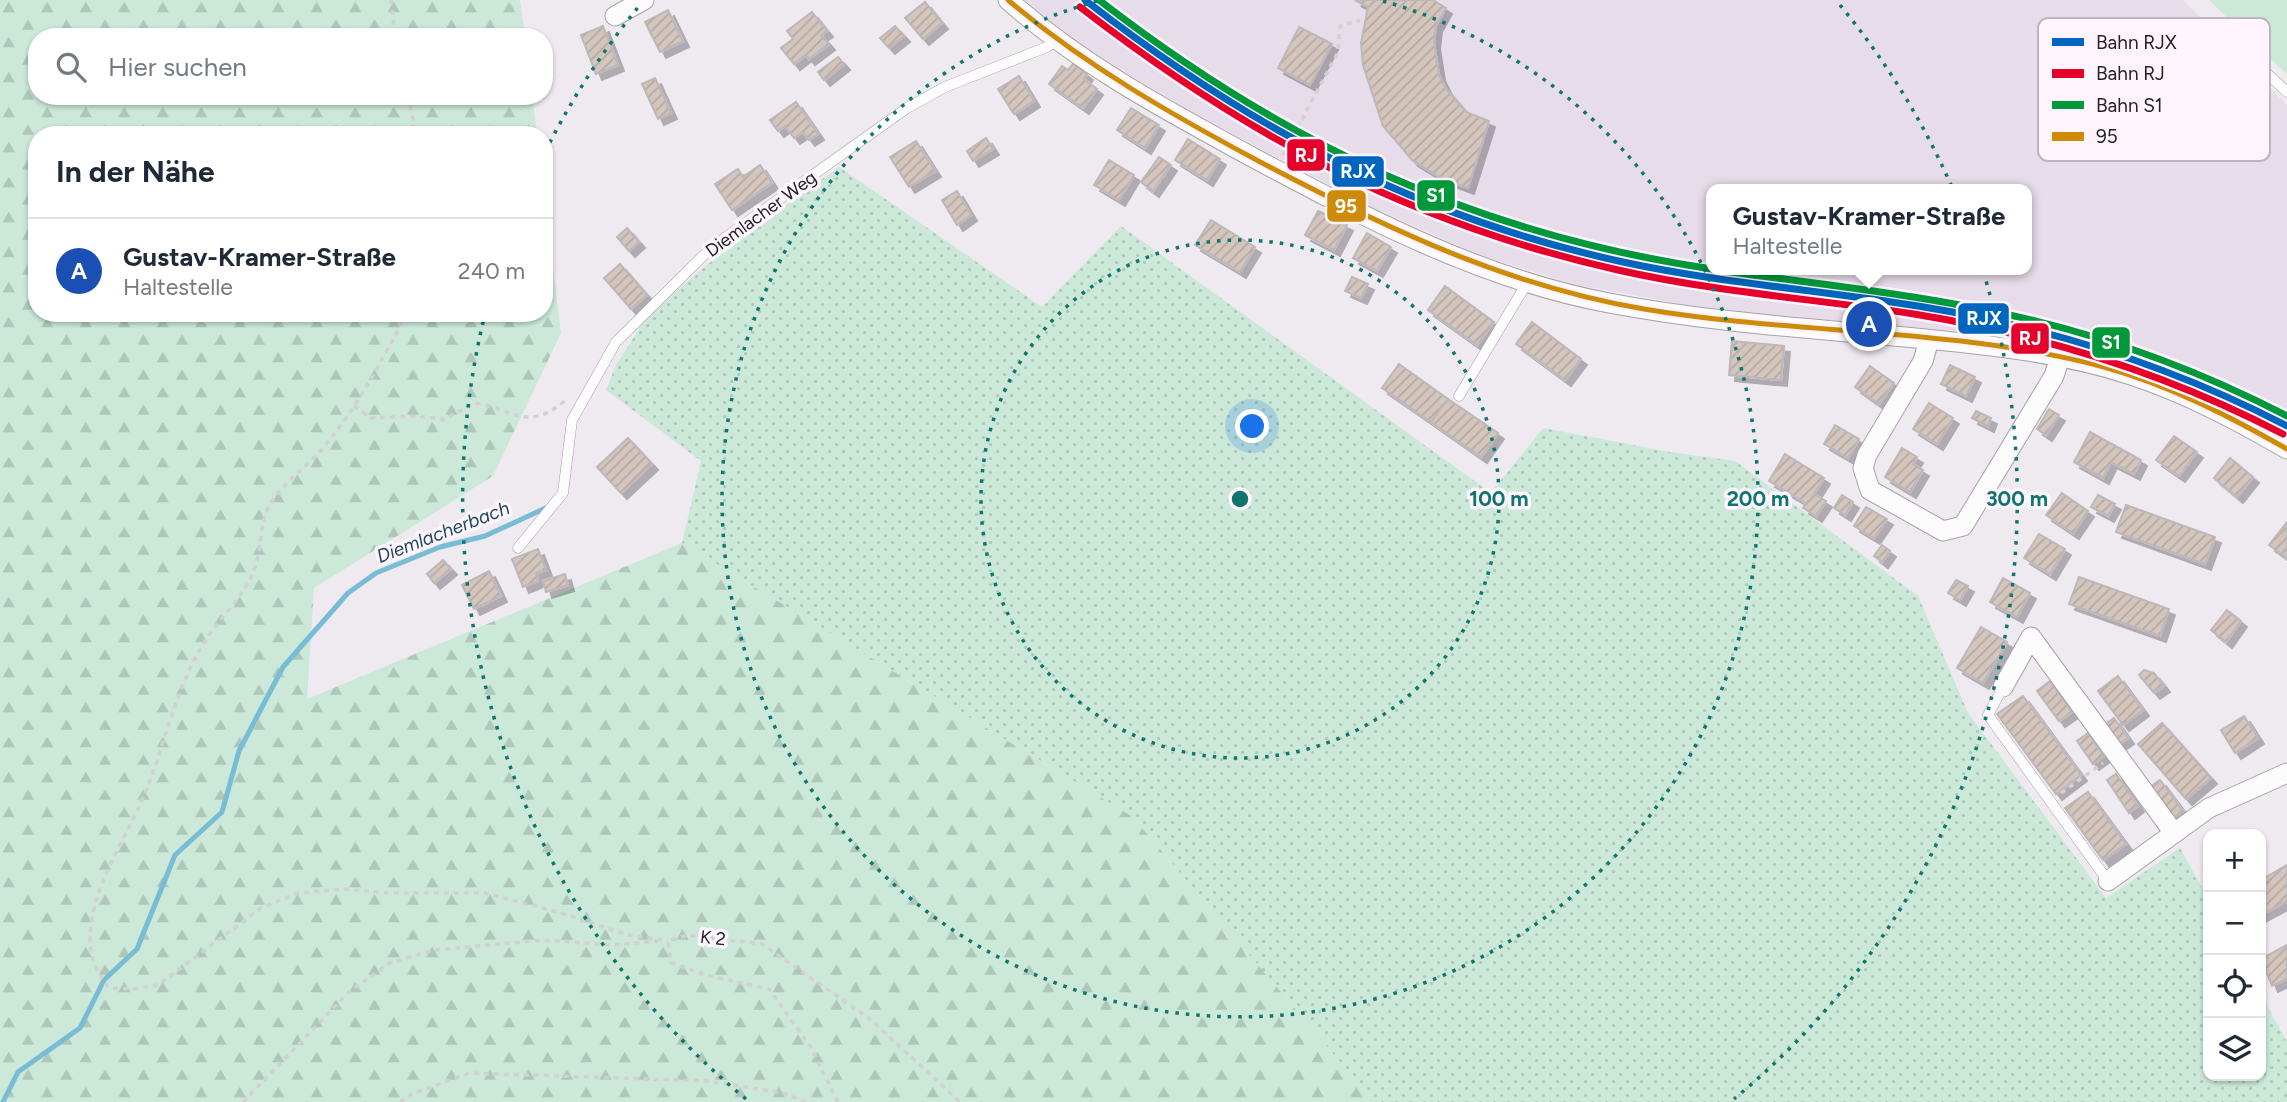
<!DOCTYPE html>
<html lang="de">
<meta charset="utf-8">
<style>
:root{--surface:#fff;--page:#f6f6f7;--text:#1f2937;--muted:#747a83;--line:#e0e1e3;--accent:#0f766e}
body{margin:0;font-family:Figtree,sans-serif;background:var(--page);color:var(--text)}
.controls{position:absolute;right:21px;bottom:21px;display:grid;overflow:hidden;border-radius:14px;box-shadow:0 2px 5px #0004}
.controls button{width:63px;height:63px;display:grid;place-items:center;padding:0;border:0;border-bottom:2px solid var(--line);background:var(--surface);color:var(--text);font:35px sans-serif}
.you{position:absolute;left:1253px;top:427px;width:24px;height:24px;margin:-18px;border:5px solid #fff;border-radius:50%;background:#1a73e8;box-shadow:0 0 0 10px #1a73e833}
.badge{display:grid;place-items:center;width:46px;height:46px;border-radius:50%;background:var(--accent);color:#fff;font-size:23px;font-weight:700}
.pin{position:absolute;translate:-50% -50%;border:4px solid #fff;box-shadow:0 2px 7px #0006}
.popup{position:absolute;left:1706px;top:184px;width:326px;height:91px;box-sizing:border-box;display:grid;place-content:center;border-radius:14px;background:var(--surface);filter:drop-shadow(0 2px 5px #0005);font-size:23px;white-space:nowrap;color:var(--muted)}
.popup b{font-size:26px;color:var(--text)}
.popup::after{content:'';position:absolute;left:50%;top:100%;margin-left:-14px;border:14px solid transparent;border-top-color:var(--surface)}
.list{margin:0;padding:0;list-style:none}
h2{display:flex;justify-content:space-between;align-items:center;height:91px;margin:0;padding:0 28px;font-size:30px}
h2 small{font-size:23px;font-weight:400;color:var(--muted)}
.list li{display:grid;grid-template-columns:46px 1fr auto;gap:21px;align-items:center;box-sizing:border-box;height:105px;padding:0 28px;border-top:2px solid var(--line)}
.list b{display:block;font-size:26px;white-space:nowrap}
.list p{margin:0;font-size:23px;white-space:nowrap;color:var(--muted)}
.list em{font-size:23px;font-style:normal;color:var(--muted)}
.icon{flex:none;width:38px;height:38px;fill:none;stroke:currentColor;stroke-width:2;stroke-linecap:round;stroke-linejoin:round}
.map{position:relative;flex:none;width:2287px;height:1102px;overflow:hidden}
.search{position:absolute;background:var(--surface);box-shadow:0 2px 5px #0004;left:28px;top:28px;width:525px;height:77px;display:flex;align-items:center;gap:18px;box-sizing:border-box;padding:0 24px;border-radius:28px;color:var(--muted);font-size:26px}
.panel{position:absolute;background:var(--surface);box-shadow:0 2px 5px #0004;left:28px;top:126px;width:525px;height:196px;border-radius:28px}
.map>svg:first-child{display:block}
.built{fill:#e7dce9;fill-rule:evenodd}
.grass{fill:url(#grass-dots)}
.forest{fill:url(#forest-firs)}
.garden{fill:#cbe8d9}
.lines{fill:none;stroke-linecap:round;stroke-linejoin:round}
.stream{stroke:#78bcd5;stroke-width:5}
.building{fill:url(#building-hatch);stroke:#bcb8b9;stroke-width:2;filter:url(#shadow)}
.service-casing{stroke:#a6a2a7;stroke-width:11}
.minor-casing{stroke:#a6a2a7;stroke-width:21}
.path{stroke:#d2d0d2;stroke-width:3.5;stroke-dasharray:5 5;stroke-linecap:butt}
.service{stroke:#fdfcfd;stroke-width:10}
.minor{stroke:#fdfcfd;stroke-width:19}
.bus-1-casing{stroke:#fdf4fe;stroke-width:10}
.bus-1{stroke:#cd8b07;stroke-width:5}
.rail-1-casing{stroke:#fdf4fe;stroke-width:12}
.rail-2-casing{stroke:#fdf4fe;stroke-width:12}
.rail-3-casing{stroke:#fdf4fe;stroke-width:12}
.rail-1{stroke:#0065bd;stroke-width:7}
.rail-2{stroke:#e4002b;stroke-width:7}
.rail-3{stroke:#00983a;stroke-width:7}
.ring{fill:none;stroke:#0f766e;stroke-width:3.5;stroke-dasharray:3.5 7}
.labels{text-anchor:middle;dominant-baseline:central;stroke-width:7;stroke-linejoin:round;paint-order:stroke}
.street-label{font-size:18px;fill:#252125;stroke:#fdf4fe}
.water-label{font-size:19px;font-style:italic;fill:#1e4957;stroke:#fdf4fe}
.key{fill:#fdf4fe;stroke:#bcb5bd;stroke-width:2}
.key-label{font-size:19px;fill:#252125}
.centre{fill:#0f766e;stroke:#fdf4fe;stroke-width:3.5}
.ring-label{font-size:21px;text-anchor:middle;font-weight:bold;fill:#0f766e;stroke:#fdf4fe;stroke-width:7;stroke-linejoin:round;paint-order:stroke}
.line-badge{stroke:#fdf4fe;stroke-width:2.5}
.badge-label{font-size:19px;text-anchor:middle;font-weight:bold;fill:#fff}
</style>
<div class="map">
<svg width="2287" height="1102" viewBox="0 0 2287 1102">
<defs>
<pattern id="grass-dots" width="8" height="8" patternUnits="userSpaceOnUse" patternTransform="scale(1.75)"><rect width="8" height="8" fill="#cbe8d9"/><path d="M2 2h.1M6 6h.1" fill="none" stroke="#aec7ba" stroke-width="1.8" stroke-linecap="round"/></pattern>
<pattern id="forest-firs" width="22" height="20" patternUnits="userSpaceOnUse" patternTransform="scale(1.75)"><rect width="22" height="20" fill="#cbe8d9"/><path d="M5 1l3.5 6h-7zM16 11l3.5 6h-7z" fill="#aec7ba"/></pattern>
<pattern id="building-hatch" width="6" height="6" patternUnits="userSpaceOnUse" patternTransform="scale(1.75)"><rect width="6" height="6" fill="#d4c5bd"/><path d="M-1 1l2-2M0 6l6-6M5 7l2-2" fill="none" stroke="#b6a9a2"/></pattern>
<filter id="shadow"><feDropShadow dx="6" dy="6" stdDeviation="0" flood-color="#0004"/></filter>
</defs>
<rect width="100%" height="100%" fill="#efe9f0"/>
<path class="built" d="M1025,0h1158l104,105v334l-215,-89 -63,-15 -169,-13 -145,-16 -117,-21 -99,-30 -118,-53 -202,-107 -79,-49zM1712,189h314v81h-314z"/>
<polygon class="grass" points="839,167 1042,307 1121,226 1491,493 1543,428 1670,452 1735,461 1918,596 1968,713 2106,898 2180,848 2208,899 2208,1076 2261,1076 2261,994 2287,1042 2287,1102 1374,1102 1133,817 682,543 701,461 606,390 616,365 648,315 725,250"/>
<polygon class="forest" points="0,0 520,0 525,37 37,37 37,96 532,96 537,135 37,135 37,313 544,313 544,193 561,333 493,476 314,588 307,699 682,543 1133,817 1374,1102 0,1102"/>
<polygon class="garden" points="2209,0 2287,0 2287,74"/>
<g class="lines">
<polyline class="stream" points="3,1102 18,1072 80,1028 104,980 137,949 175,855 222,812 239,751 283,667 348,593 376,573 440,547 485,536 550,506"/>
</g>
<g class="building">
<polygon points="1355,0 1433,0 1446,8 1436,26 1434,43 1439,75 1446,89 1466,112 1489,121 1468,188 1441,178 1412,160 1383,126 1363,65 1361,43 1368,7"/>
<polygon points="925,2 942,23 923,39 905,18"/>
<polygon points="668,10 683,41 660,52 645,22"/>
<polygon points="812,12 827,31 821,35 829,44 809,59 806,55 794,64 781,48 793,39 787,31"/>
<polygon points="603,26 618,65 596,74 581,35"/>
<polygon points="895,26 904,36 889,48 880,38"/>
<polygon points="1299,27 1332,44 1310,85 1278,68"/>
<polygon points="838,57 844,64 824,80 818,72"/>
<polygon points="1073,64 1087,74 1084,79 1097,89 1083,108 1049,84 1062,66 1068,70"/>
<polygon points="1019,76 1034,101 1014,114 998,89"/>
<polygon points="655,78 671,113 658,119 642,84"/>
<polygon points="796,102 818,134 809,140 803,132 794,138 785,126 778,131 770,120"/>
<polygon points="1131,108 1159,125 1145,148 1117,130"/>
<polygon points="986,138 993,149 973,161 967,151"/>
<polygon points="1188,139 1220,159 1207,180 1175,160"/>
<polygon points="916,141 935,171 909,187 890,157"/>
<polygon points="1159,157 1171,165 1153,191 1141,182"/>
<polygon points="1109,160 1134,175 1119,200 1094,185"/>
<polygon points="760,165 772,183 732,210 715,184 738,169 743,177"/>
<polygon points="957,191 971,215 957,225 942,200"/>
<polygon points="1318,211 1347,225 1334,250 1305,235"/>
<polygon points="1211,220 1255,247 1240,272 1195,245"/>
<polygon points="627,228 639,242 629,251 617,237"/>
<polygon points="1367,233 1391,247 1377,271 1353,258"/>
<polygon points="620,264 647,295 631,309 604,278"/>
<polygon points="1352,277 1368,284 1361,298 1345,291"/>
<polygon points="1445,286 1494,322 1477,345 1428,310"/>
<polygon points="1532,322 1581,359 1565,380 1516,344"/>
<polygon points="1732,341 1784,346 1781,380 1729,375"/>
<polygon points="1399,364 1448,399 1431,422 1382,388"/>
<polygon points="1950,365 1975,377 1966,396 1941,384"/>
<polygon points="1870,366 1894,383 1879,404 1855,387"/>
<polygon points="1448,399 1498,433 1481,457 1431,422"/>
<polygon points="1929,403 1953,418 1937,444 1913,429"/>
<polygon points="2049,409 2059,415 2046,435 2037,429"/>
<polygon points="1976,411 1991,418 1988,426 1972,418"/>
<polygon points="1835,425 1859,439 1848,458 1824,444"/>
<polygon points="2090,432 2141,460 2134,474 2111,462 2103,478 2074,462"/>
<polygon points="2174,436 2197,452 2179,476 2156,460"/>
<polygon points="628,438 652,464 621,493 597,467"/>
<polygon points="1902,448 1917,457 1913,464 1923,470 1910,492 1885,477"/>
<polygon points="1785,454 1824,478 1814,494 1826,501 1816,516 1803,508 1806,503 1769,481"/>
<polygon points="2230,458 2253,477 2237,497 2214,478"/>
<polygon points="2062,493 2088,511 2073,533 2046,515"/>
<polygon points="1842,495 1853,502 1845,515 1834,508"/>
<polygon points="2098,495 2115,504 2108,516 2091,507"/>
<polygon points="2126,505 2215,537 2205,564 2116,532"/>
<polygon points="1866,507 1887,519 1874,538 1854,526"/>
<polygon points="2287,522 2287,558 2269,545"/>
<polygon points="2039,534 2065,549 2050,574 2024,558"/>
<polygon points="1882,545 1890,551 1882,562 1874,556"/>
<polygon points="538,549 546,570 536,573 538,581 523,587 512,559"/>
<polygon points="443,560 451,569 434,583 427,574"/>
<polygon points="489,571 501,596 474,609 462,585"/>
<polygon points="565,574 568,585 546,592 543,581"/>
<polygon points="2079,577 2169,609 2160,636 2069,604"/>
<polygon points="2003,578 2030,593 2017,617 1990,602"/>
<polygon points="1956,580 1968,586 1960,600 1948,593"/>
<polygon points="2227,610 2241,621 2226,642 2211,630"/>
<polygon points="1981,627 2007,642 1983,683 1957,668"/>
<polygon points="2144,670 2154,673 2164,686 2154,693 2139,675"/>
<polygon points="2118,676 2143,710 2123,725 2098,691"/>
<polygon points="2050,681 2072,712 2059,721 2037,691"/>
<polygon points="2023,696 2081,775 2056,794 1997,714"/>
<polygon points="2244,716 2258,738 2235,753 2221,730"/>
<polygon points="2114,718 2128,738 2118,745 2104,725"/>
<polygon points="2162,723 2211,778 2186,799 2138,744"/>
<polygon points="2088,733 2104,756 2093,764 2077,741"/>
<polygon points="2116,774 2138,806 2129,813 2107,780"/>
<polygon points="2160,780 2183,811 2173,818 2150,787"/>
<polygon points="2088,792 2126,844 2103,860 2065,808"/>
<polygon points="2287,865 2287,901 2261,915 2261,880"/>
<polygon points="2287,945 2287,979 2272,986 2261,959"/>
</g>
<g class="lines">
<g class="service-casing">
<g id="service">
<polyline points="2218,28 2287,92"/>
<polyline points="1459,396 1527,283"/>
<polyline points="518,548 563,493 572,420 616,342 712,247 907,108 945,87 1047,47 1055,41"/>
<polyline points="2003,687 1988,715 2108,881"/>
</g>
</g>
<g class="minor-casing">
<g id="minor">
<path d="M1008,0c73,65 158,110 244,157 114,61 229,122 357,146 105,20 211,26 317,36 69,7 139,14 205,36 55,18 106,45 156,74"/>
<polyline points="615,16 644,0"/>
<polyline points="1929,340 1923,361 1867,455 1863,468 1870,490 1943,531 1963,526 2054,376 2060,357"/>
<polyline points="2003,687 2031,637 2174,833"/>
<polyline points="2108,881 2209,808 2287,773"/>
</g>
</g>
<g class="path">
<polyline points="391,0 395,37"/>
<polyline points="408,96 416,135"/>
<polyline points="1283,155 1338,52 1340,26 1360,20"/>
<path d="M407,313c-25,47 -50,95 -84,135 -18,21 -40,34 -54,58 -10,17 -7,47 -16,67 -11,25 -32,43 -46,65 -29,44 -41,100 -59,148 -19,49 -57,98 -58,153 0,20 7,33 19,49l24,1 25,-4 103,-77 37,-15 46,-4 43,4h98l73,19 70,23 40,6"/>
<path d="M354,406l17,12 49,-2 23,4 32,-17c42,7 52,30 92,-4"/>
<polyline points="2061,793 2103,763"/>
<polyline points="243,1102 350,991 390,963 434,950 544,940 613,945 658,941"/>
<polyline points="400,1102 412,1094 469,1073 708,1081 783,1093 805,1102"/>
<polyline points="838,1102 810,1046 769,989 706,975 671,963 668,941 688,935 762,944 870,1019 960,1102"/>
</g>
<use href="#service" class="service"/>
<use href="#minor" class="minor"/>
<g class="bus-1-casing">
<path id="bus-1" d="M1008,0c78,66 166,116 256,164 122,64 243,122 380,145 152,26 311,18 460,58 65,18 125,49 183,82"/>
</g>
<use href="#bus-1" class="bus-1"/>
<g class="rail-1-casing">
<path id="rail-1" d="M1085,0c166,129 331,217 538,262 97,21 197,28 295,44 130,21 252,59 369,120"/>
</g>
<g class="rail-2-casing">
<path id="rail-2" d="M1080,7c168,130 329,216 538,263 97,22 197,29 296,44 129,21 252,59 369,120"/>
</g>
<g class="rail-3-casing">
<g id="rail-3">
<path d="M1099,0c187,145 377,234 613,269"/>
<path d="M1717,270c83,12 166,20 248,36 113,20 220,57 322,110"/>
</g>
</g>
<use href="#rail-1" class="rail-1"/>
<use href="#rail-2" class="rail-2"/>
<use href="#rail-3" class="rail-3"/>
</g>
<g class="ring">
<circle cx="1240" cy="499" r="259"/>
<path d="M1383 1A518 518 0 1 1 1097 1"/>
<path d="M746 1099A777 777 0 0 1 484 318M545 152A777 777 0 0 1 640 5M1840 5A777 777 0 0 1 1734 1099"/>
</g>
<g class="labels">
<g class="street-label">
<text transform="translate(761 214) rotate(-36)">Diemlacher Weg</text>
<text transform="translate(713 938) rotate(7)">K 2</text>
</g>
<g class="water-label">
<text transform="translate(443 532) rotate(-21)">Diemlacherbach</text>
</g>
</g>
<rect x="2038" y="18" width="232" height="143" rx="10" class="key"/>
<rect x="2052" y="38" width="32" height="8" fill="#0065bd"/>
<rect x="2052" y="69" width="32" height="9" fill="#e4002b"/>
<rect x="2052" y="101" width="32" height="8" fill="#00983a"/>
<rect x="2052" y="132" width="32" height="9" fill="#cd8b07"/>
<g class="key-label">
<text x="2096" y="49">Bahn RJX</text>
<text x="2096" y="80">Bahn RJ</text>
<text x="2096" y="112">Bahn S1</text>
<text x="2096" y="143">95</text>
</g>
<circle cx="1240" cy="499" r="10" class="centre"/>
<g class="ring-label">
<text x="1499" y="506">100 m</text>
<text x="1758" y="506">200 m</text>
<text x="2017" y="506">300 m</text>
</g>
<g class="line-badge">
<rect x="1286" y="138" width="40" height="34" rx="7" fill="#e4002b"/>
<rect x="1331" y="155" width="54" height="33" rx="7" fill="#0065bd"/>
<rect x="1416" y="179" width="40" height="33" rx="7" fill="#00983a"/>
<rect x="1326" y="189" width="41" height="34" rx="7" fill="#cd8b07"/>
<rect x="1957" y="302" width="53" height="33" rx="7" fill="#0065bd"/>
<rect x="2010" y="322" width="40" height="33" rx="7" fill="#e4002b"/>
<rect x="2091" y="326" width="40" height="33" rx="7" fill="#00983a"/>
</g>
<g class="badge-label">
<text x="1306" y="162">RJ</text>
<text x="1358" y="178">RJX</text>
<text x="1436" y="202">S1</text>
<text x="1346" y="213">95</text>
<text x="1984" y="325">RJX</text>
<text x="2030" y="345">RJ</text>
<text x="2111" y="349">S1</text>
</g>
</svg>
<div class="controls">
<button>+</button>
<button>−</button>
<button><svg class="icon" aria-label="locate" viewBox="0 0 24 24"><circle cx="12" cy="12" r="6"/><path d="M12 2v4M12 18v4M2 12h4M18 12h4"/></svg></button>
<button><svg class="icon" aria-label="layers" viewBox="0 0 24 24"><path d="M12 4l9 5-9 5-9-5zM3 14l9 5 9-5"/></svg></button>
</div>
<div class="you"></div>
<div class="pin badge" style="left:1869px;top:324px;background:#1a4fb4">A</div>
<div class="popup"><b>Gustav-Kramer-Straße</b>Haltestelle</div>
<div class="search"><svg class="icon" aria-label="search" viewBox="0 0 24 24"><circle cx="10" cy="10" r="6"/><path d="M15 15l6 6"/></svg>Hier suchen</div>
<section class="panel">
<h2>In der Nähe<small></small></h2>
<ul class="list">
<li><span class="badge" style="background:#1a4fb4">A</span><div><b>Gustav-Kramer-Straße</b><p>Haltestelle</p></div><em>240 m</em></li>
</ul>
</section>
</div>
